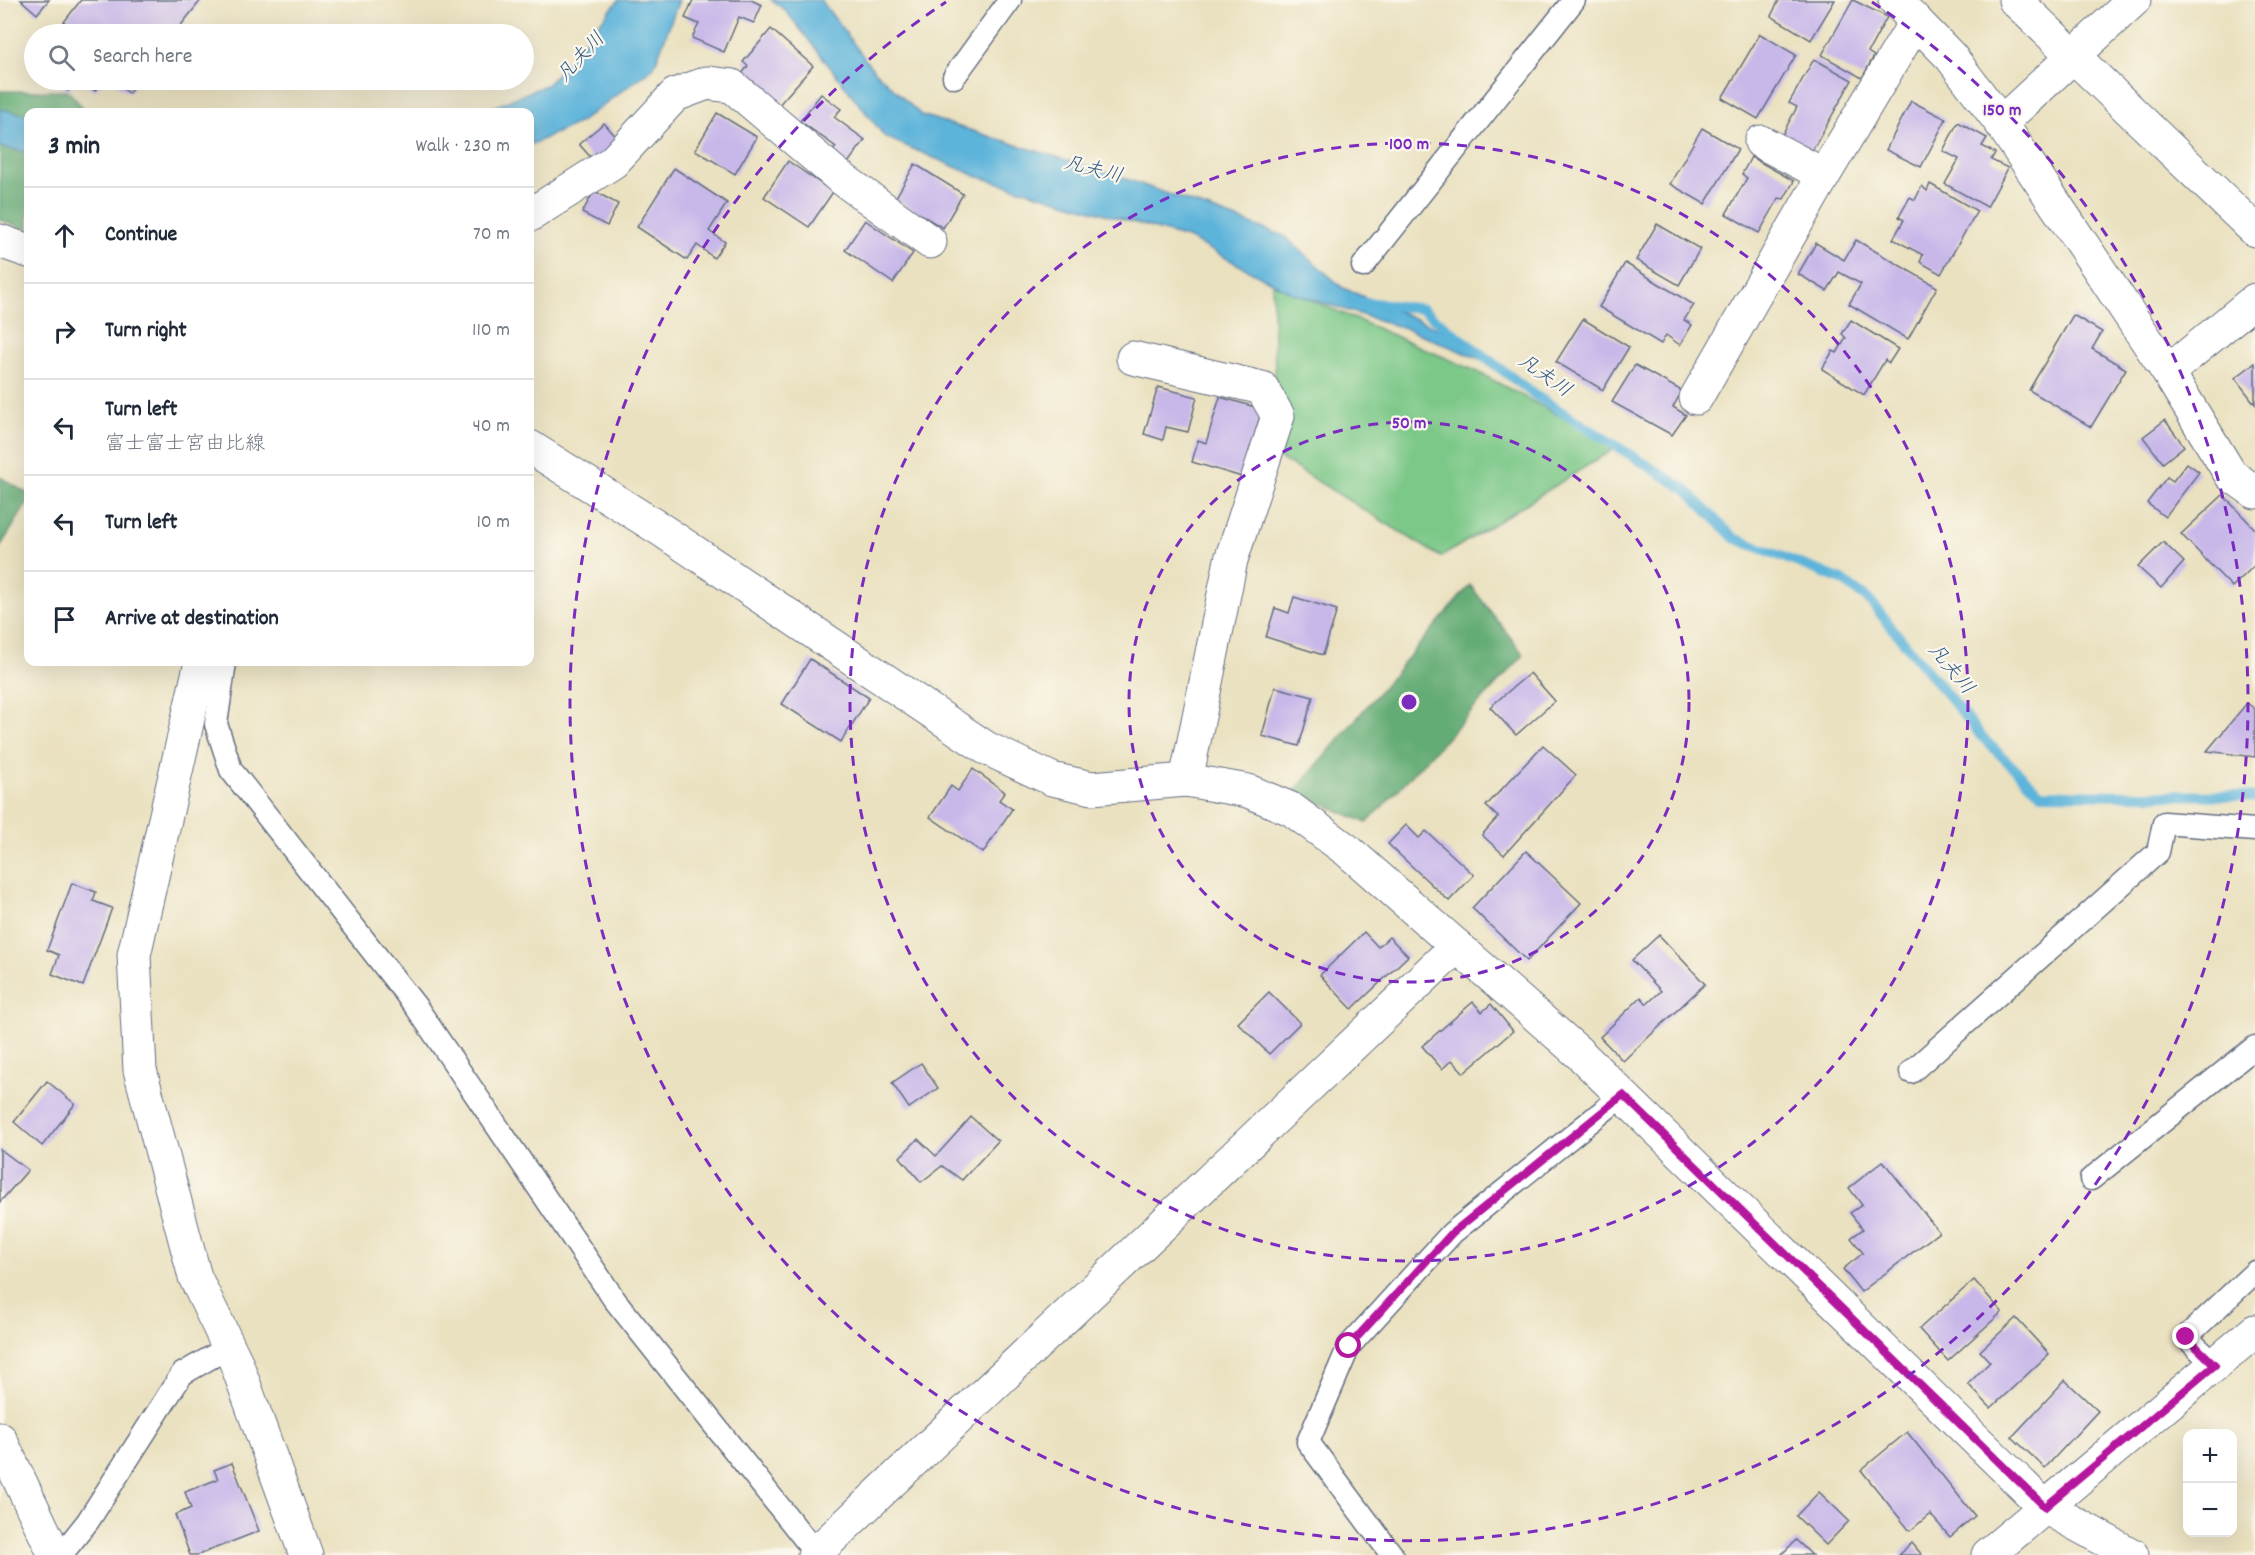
<!DOCTYPE html>
<meta charset="utf-8">
<style>
:root{--surface:#fff;--page:#f6f6f7;--text:#1f2937;--muted:#747a83;--line:#e0e1e3}
body{margin:0;font-family:Dekko,"Klee One",sans-serif;background:var(--page);color:var(--text)}
.controls{position:absolute;right:18px;bottom:18px;display:grid;overflow:hidden;border-radius:12px;box-shadow:0 6px 24px #0002}
.controls button{width:54px;height:54px;display:grid;place-items:center;padding:0;border:0;border-bottom:2px solid var(--line);background:var(--surface);color:var(--text);font:30px sans-serif}
.stop{position:absolute;width:18px;height:18px;margin:-14px;border:4px solid #b5179e;border-radius:50%;background:#fff}
.stop.end{background:#b5179e;border-color:#fff;box-shadow:0 2px 6px #0008}
.list{margin:0;padding:0;list-style:none}
h2{display:flex;justify-content:space-between;align-items:center;height:78px;margin:0;padding:0 24px;font-size:26px}
h2 small{font-size:20px;font-weight:400;color:var(--muted)}
.list li{display:grid;grid-template-columns:39px 1fr auto;gap:18px;align-items:center;box-sizing:border-box;height:96px;padding:0 24px;border-top:2px solid var(--line)}
.list b{display:block;font-size:22px;white-space:nowrap}
.list p{margin:0;font-size:20px;white-space:nowrap;color:var(--muted)}
.list em{font-size:20px;font-style:normal;color:var(--muted)}
.icon{flex:none;width:33px;height:33px;fill:none;stroke:currentColor;stroke-width:2;stroke-linecap:round;stroke-linejoin:round}
.map{position:relative;flex:none;width:2255px;height:1555px;overflow:hidden}
.search{position:absolute;background:var(--surface);box-shadow:0 6px 24px #0002;left:24px;top:24px;width:510px;height:66px;display:flex;align-items:center;gap:15px;box-sizing:border-box;padding:0 21px;border-radius:33px;color:var(--muted);font-size:22px}
.panel{position:absolute;background:var(--surface);box-shadow:0 6px 24px #0002;left:24px;top:108px;width:510px;height:558px;border-radius:12px}
.map>svg:first-child{display:block}
.green{fill:#7bc888;stroke:#4b7c73;stroke-width:1.5}
.forest{fill:#64ac74;stroke:#406e69;stroke-width:1.5}
.water{fill:#5db4da;stroke:#3c729c;stroke-width:1.5}
.lines{fill:none;stroke-linecap:round;stroke-linejoin:round}
.stream{stroke:#5db4da;stroke-width:10}
.building{fill:#c8b7e9}
.service-casing{stroke:#636d80;stroke-width:25}
.minor-casing{stroke:#636d80;stroke-width:35}
.tertiary-casing{stroke:#636d80;stroke-width:35}
.primary-casing{stroke:#636d80;stroke-width:35}
.service{stroke:#fff;stroke-width:22}
.minor{stroke:#fff;stroke-width:33}
.tertiary{stroke:#fff;stroke-width:33}
.primary{stroke:#fff;stroke-width:33}
.route{stroke:#b5179e;stroke-width:8}
.ring{fill:none;stroke:#7b2cbf;stroke-width:3;stroke-dasharray:10 8}
.labels{text-anchor:middle;dominant-baseline:central;stroke-width:4.5;stroke-linejoin:round;paint-order:stroke}
.water-label{font-size:20px;font-style:italic;fill:#2f5783;stroke:#fbf7ec}
.centre{fill:#7b2cbf;stroke:#fbf7ec;stroke-width:3}
.ring-label{font-size:18px;text-anchor:middle;font-weight:bold;fill:#7b2cbf;stroke:#fbf7ec;stroke-width:4.5;stroke-linejoin:round;paint-order:stroke}
</style>
<div class="map">
<svg width="2255" height="1555" viewBox="0 0 2255 1555">
<rect width="100%" height="100%" fill="#fbf7ec"/>
<filter id="ink" filterUnits="userSpaceOnUse"><feTurbulence type="fractalNoise" baseFrequency=".0167" numOctaves="2"/><feDisplacementMap in="SourceGraphic" scale="12" xChannelSelector="R" yChannelSelector="G"/><feConvolveMatrix kernelMatrix="1 2 1 2 8 2 1 2 1" color-interpolation-filters="sRGB"/></filter>
<filter id="wash" filterUnits="userSpaceOnUse"><feTurbulence type="fractalNoise" baseFrequency=".008" numOctaves="4" result="noise"/><feDisplacementMap in="SourceGraphic" scale="24" xChannelSelector="R" yChannelSelector="G"/><feGaussianBlur stdDeviation="1.35" result="paint"/><feColorMatrix in="noise" values="0 0 0 0 0 0 0 0 0 0 0 0 0 0 0 0 0 1.4 0 .05"/><feComposite in="paint" operator="in"/></filter>
<g filter="url(#wash)">
<rect width="100%" height="100%" fill="#eae1c0"/>
<polygon class="green" points="1272,283 1476,371 1617,447 1441,557 1278,457"/>
<g class="forest">
<polygon points="0,91 68,91 87,112 28,112 28,230 0,220"/>
<polygon points="0,477 28,494 28,502 0,547"/>
<polygon points="1470,585 1524,655 1367,823 1294,792"/>
</g>
<g class="water">
<polygon points="619,0 679,0 654,67 580,122 530,145 530,112 482,112 548,84"/>
<polygon points="771,0 821,0 871,67 921,115 1121,177 1284,236 1343,288 1461,338 1496,366 1410,330 1292,293 1190,239 976,176 885,137 786,11"/>
<polygon points="0,109 28,115 28,152 0,147"/>
</g>
<g class="lines">
<polyline class="stream" points="1366,302 1422,309 1535,395 1685,489 1734,538 1842,580 1869,600 1983,738 2041,794 2240,796 2255,798"/>
</g>
<g id="blocks">
<g class="building">
<polygon points="21,0 49,0 37,14"/>
<polygon points="81,0 201,0 174,34 70,34 60,27"/>
<polygon points="693,0 751,0 762,5 754,23 739,17 724,52 692,38 699,24 685,18"/>
<polygon points="1779,0 1835,0 1811,40 1771,16"/>
<polygon points="1853,0 1887,17 1868,52 1874,56 1862,78 1822,55"/>
<polygon points="771,29 813,66 777,107 741,75 748,66 743,62"/>
<polygon points="1760,34 1796,55 1758,119 1722,98"/>
<polygon points="1814,59 1852,80 1812,151 1782,135 1797,107 1789,103"/>
<polygon points="53,80 77,80 68,91"/>
<polygon points="81,80 104,80 95,91"/>
<polygon points="111,80 139,80 129,93"/>
<polygon points="821,94 841,109 834,117 865,140 845,167 829,156 836,147 800,121"/>
<polygon points="1911,101 1946,119 1921,167 1886,150"/>
<polygon points="717,113 757,137 735,174 695,150"/>
<polygon points="1958,122 1987,138 1982,146 1995,153 1991,160 2008,168 1987,207 1945,184 1959,159 1943,151"/>
<polygon points="604,123 619,140 594,161 579,144"/>
<polygon points="1702,128 1738,149 1705,204 1670,184"/>
<polygon points="1751,157 1794,181 1784,199 1779,198 1759,233 1726,214 1747,178 1742,174"/>
<polygon points="788,161 833,192 809,227 764,197"/>
<polygon points="915,164 963,194 943,228 895,199"/>
<polygon points="674,168 727,203 709,231 725,242 714,258 697,245 687,260 637,227"/>
<polygon points="1930,184 1977,211 1941,274 1920,262 1923,255 1893,239 1904,220 1899,217 1910,197 1915,200 1922,186 1927,191"/>
<polygon points="594,191 618,204 607,226 582,213"/>
<polygon points="865,220 913,253 893,283 845,250"/>
<polygon points="1657,224 1700,249 1679,285 1636,260"/>
<polygon points="1856,240 1937,287 1908,339 1849,304 1861,284 1839,272 1827,291 1798,274 1816,243 1844,260"/>
<polygon points="1625,263 1694,305 1684,320 1692,325 1680,345 1666,335 1661,344 1599,307"/>
<polygon points="2073,315 2102,332 2092,349 2126,369 2091,427 2029,390"/>
<polygon points="1583,319 1629,347 1603,390 1556,362"/>
<polygon points="1851,320 1898,349 1889,363 1885,360 1864,395 1822,369 1833,351 1837,353 1846,338 1842,334"/>
<polygon points="2255,363 2255,404 2235,378"/>
<polygon points="1635,365 1682,391 1673,407 1686,415 1672,435 1612,402"/>
<polygon points="1158,387 1197,397 1188,432 1166,427 1163,440 1144,434"/>
<polygon points="1220,397 1262,409 1242,477 1192,462 1198,440 1206,443"/>
<polygon points="2165,420 2184,446 2163,463 2143,437"/>
<polygon points="2187,463 2199,472 2165,517 2147,503 2167,477 2173,481"/>
<polygon points="2223,495 2255,529 2255,565 2232,587 2181,534"/>
<polygon points="2163,542 2184,562 2161,588 2138,567"/>
<polygon points="1294,597 1337,610 1323,655 1266,637 1275,608 1289,613"/>
<polygon points="810,659 869,698 841,742 782,704"/>
<polygon points="1530,673 1555,701 1516,735 1490,707"/>
<polygon points="1275,687 1313,697 1299,746 1262,736"/>
<polygon points="2247,703 2255,709 2255,757 2207,751"/>
<polygon points="1543,745 1576,775 1504,855 1482,835 1498,817 1486,806"/>
<polygon points="973,769 1005,792 999,800 1012,809 983,853 930,817 951,786 958,791"/>
<polygon points="1406,825 1419,838 1426,831 1474,875 1449,901 1388,844"/>
<polygon points="1526,851 1581,903 1527,961 1472,908"/>
<polygon points="72,883 96,892 93,901 112,908 83,986 52,974 59,955 47,950"/>
<polygon points="1364,932 1378,947 1389,937 1408,956 1352,1009 1320,975"/>
<polygon points="1659,935 1705,984 1623,1061 1600,1037 1641,997 1647,1004 1661,991 1632,960"/>
<polygon points="1269,992 1300,1023 1269,1054 1238,1023"/>
<polygon points="1473,1002 1482,1012 1491,1004 1513,1031 1464,1073 1452,1060 1442,1069 1422,1046"/>
<polygon points="921,1063 938,1088 909,1108 892,1083"/>
<polygon points="47,1081 75,1104 42,1146 14,1122"/>
<polygon points="971,1117 998,1141 962,1180 942,1166 921,1182 900,1157 918,1139 936,1156"/>
<polygon points="0,1149 28,1170 0,1202"/>
<polygon points="1883,1161 1939,1232 1861,1292 1843,1269 1863,1253 1851,1238 1863,1229 1850,1213 1862,1205 1849,1188"/>
<polygon points="1974,1280 2002,1312 1948,1361 1919,1329"/>
<polygon points="2016,1318 2049,1354 1991,1408 1968,1384 1990,1362 1980,1351"/>
<polygon points="2065,1380 2098,1411 2045,1468 2012,1437"/>
<polygon points="1907,1432 1975,1516 1950,1537 1930,1514 1910,1531 1861,1470"/>
<polygon points="232,1463 259,1531 198,1555 190,1555 175,1515 191,1508 185,1492 218,1479 214,1470"/>
<polygon points="1819,1492 1849,1521 1826,1545 1796,1516"/>
<polygon points="1796,1540 1812,1555 1781,1555"/>
<polygon points="1912,1543 1922,1555 1898,1555"/>
</g>
</g>
</g>
<g filter="url(#ink)">
<use href="#blocks" fill-opacity="0" stroke="#636d80" stroke-width="1.5"/>
<g class="lines">
<g class="service-casing">
<g id="service">
<polyline points="954,77 1010,0"/>
<polyline points="1363,266 1574,0"/>
<polyline points="225,662 216,724 231,770 417,1008 614,1299 816,1553"/>
<polyline points="1911,1072 2158,852 2164,823 2255,830"/>
<polyline points="2091,1179 2255,1047"/>
<polyline points="2215,1365 2186,1337 2255,1272"/>
<polyline points="61,1555 88,1521 182,1374 229,1347"/>
<polyline points="1392,1555 1308,1442 1349,1346 1452,1233 1623,1095"/>
</g>
</g>
<g class="minor-casing">
<g id="minor">
<polyline points="1895,0 1951,57 2001,123 2168,372 2231,475 2255,492"/>
<polyline points="2001,123 2134,0"/>
<polyline points="1761,142 1824,175"/>
<polyline points="530,215 613,162 675,95 707,83 732,86 837,175 930,242"/>
<polyline points="0,241 28,251"/>
<polyline points="1133,358 1262,388 1278,416 1231,560 1186,780"/>
<polyline points="2168,372 2255,300"/>
<polyline points="1696,398 1824,175 1916,21"/>
<polyline points="530,447 663,531 986,748 1052,779 1092,788 1186,780 1248,791 1291,809 1348,851 1579,1053 2045,1507 2132,1555"/>
<polyline points="201,662 134,955 140,1070 195,1277 236,1362 306,1555"/>
<polyline points="814,1555 1457,946"/>
</g>
</g>
<g class="tertiary-casing">
<g id="tertiary">
<polyline points="2015,0 2255,230"/>
<polyline points="0,1439 55,1555"/>
</g>
</g>
<g class="primary-casing">
<polyline id="primary" points="1988,1555 2255,1331"/>
</g>
<use href="#service" class="service"/>
<use href="#minor" class="minor"/>
<use href="#tertiary" class="tertiary"/>
<use href="#primary" class="primary"/>
</g>
</g>
<g class="lines" filter="url(#ink)">
<polyline class="route" points="1349,1346 1452,1233 1623,1095 2045,1507 2215,1365 2186,1337"/>
</g>
<g class="ring">
<circle cx="1409" cy="702" r="280"/>
<circle cx="1409" cy="702" r="559"/>
<path d="M1872 2A839 839 0 1 1 946 2"/>
</g>
<g class="labels">
<g class="water-label">
<text transform="translate(582 58) rotate(-47)">凡夫川</text>
<text transform="translate(1093 171) rotate(14)">凡夫川</text>
<text transform="translate(1544 377) rotate(35)">凡夫川</text>
<text transform="translate(1950 670) rotate(50)">凡夫川</text>
</g>
</g>
<circle cx="1409" cy="702" r="9" class="centre"/>
<g class="ring-label">
<text x="2002" y="115">150 m</text>
<text x="1409" y="149">100 m</text>
<text x="1409" y="428">50 m</text>
</g>
</svg>
<div class="controls">
<button>+</button>
<button>−</button>
</div>
<div class="stop" style="left:1349px;top:1346px"></div>
<div class="stop end" style="left:2186px;top:1337px"></div>
<div class="search"><svg class="icon" aria-label="search" viewBox="0 0 24 24"><circle cx="10" cy="10" r="6"/><path d="M15 15l6 6"/></svg>Search here</div>
<section class="panel">
<h2>3 min<small>Walk · 230 m</small></h2>
<ul class="list">
<li><svg class="icon" aria-label="ahead" viewBox="0 0 24 24"><path d="M12 20V5M6 11l6-6 6 6"/></svg><div><b>Continue</b></div><em>70 m</em></li>
<li><svg class="icon" aria-label="right" viewBox="0 0 24 24"><path d="M7 20v-9h11M14 6l5 5-5 5"/></svg><div><b>Turn right</b></div><em>110 m</em></li>
<li><svg class="icon" aria-label="left" viewBox="0 0 24 24"><path d="M17 20v-9H6M10 6l-5 5 5 5"/></svg><div><b>Turn left</b><p>富士富士宮由比線</p></div><em>40 m</em></li>
<li><svg class="icon" aria-label="left" viewBox="0 0 24 24"><path d="M17 20v-9H6M10 6l-5 5 5 5"/></svg><div><b>Turn left</b></div><em>10 m</em></li>
<li><svg class="icon" aria-label="arrive" viewBox="0 0 24 24"><path d="M6 21V4h12l-3 4 3 4H6"/></svg><div><b>Arrive at destination</b></div></li>
</ul>
</section>
</div>
